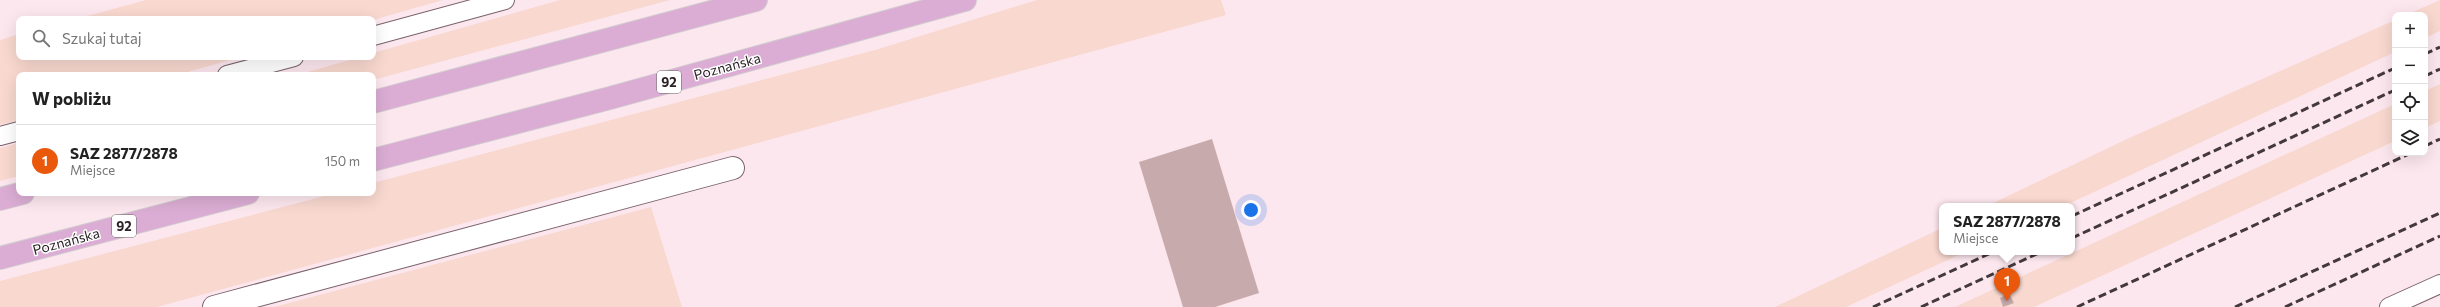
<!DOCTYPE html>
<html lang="pl">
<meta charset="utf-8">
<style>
:root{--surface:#fff;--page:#f6f6f6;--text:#222;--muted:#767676;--line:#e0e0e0;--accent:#ea580c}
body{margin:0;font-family:Commissioner,sans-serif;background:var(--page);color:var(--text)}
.controls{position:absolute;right:12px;top:12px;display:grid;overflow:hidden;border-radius:8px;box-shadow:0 4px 16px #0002}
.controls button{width:36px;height:36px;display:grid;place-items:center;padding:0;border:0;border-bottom:1px solid var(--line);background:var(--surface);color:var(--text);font:20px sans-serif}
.you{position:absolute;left:1251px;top:210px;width:14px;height:14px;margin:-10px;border:3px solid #fff;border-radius:50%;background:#1a73e8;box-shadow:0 0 0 6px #1a73e833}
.badge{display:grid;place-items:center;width:26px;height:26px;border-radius:50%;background:var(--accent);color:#fff;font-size:13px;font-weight:700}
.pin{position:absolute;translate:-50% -33px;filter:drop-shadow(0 1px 2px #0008)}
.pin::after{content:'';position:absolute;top:21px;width:14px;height:12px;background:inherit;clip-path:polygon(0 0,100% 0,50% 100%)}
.popup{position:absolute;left:1939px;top:203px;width:136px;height:52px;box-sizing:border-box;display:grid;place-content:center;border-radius:8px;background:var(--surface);filter:drop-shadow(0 1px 3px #0005);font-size:13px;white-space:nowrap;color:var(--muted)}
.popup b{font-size:15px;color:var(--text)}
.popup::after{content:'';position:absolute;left:50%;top:100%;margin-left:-8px;border:8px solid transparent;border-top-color:var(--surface)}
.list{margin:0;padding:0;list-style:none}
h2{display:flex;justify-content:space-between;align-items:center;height:52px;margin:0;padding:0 16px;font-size:17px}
h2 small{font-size:13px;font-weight:400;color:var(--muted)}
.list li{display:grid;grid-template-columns:26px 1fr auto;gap:12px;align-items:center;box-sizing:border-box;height:72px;padding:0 16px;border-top:1px solid var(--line)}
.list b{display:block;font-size:15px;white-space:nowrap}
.list p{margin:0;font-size:13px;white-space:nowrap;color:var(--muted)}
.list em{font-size:13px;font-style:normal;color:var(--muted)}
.icon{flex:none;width:22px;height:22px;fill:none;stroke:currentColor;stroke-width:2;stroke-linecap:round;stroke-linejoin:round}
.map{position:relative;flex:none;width:2440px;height:307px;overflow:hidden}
.search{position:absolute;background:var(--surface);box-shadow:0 4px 16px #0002;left:16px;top:16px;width:360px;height:44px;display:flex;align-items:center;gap:10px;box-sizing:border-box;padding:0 14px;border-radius:8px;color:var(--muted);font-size:15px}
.panel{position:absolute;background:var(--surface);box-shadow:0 4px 16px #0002;left:16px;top:72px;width:360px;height:124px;border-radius:8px}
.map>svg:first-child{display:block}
.green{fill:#f8d8cf}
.building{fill:#c7aaac}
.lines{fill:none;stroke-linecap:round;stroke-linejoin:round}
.service-casing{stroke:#7a636b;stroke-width:20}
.minor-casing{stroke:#7a636b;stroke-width:24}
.primary-casing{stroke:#d1cecf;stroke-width:24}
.service{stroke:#fff;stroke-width:18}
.minor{stroke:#fff;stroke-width:22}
.primary{stroke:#dbadd4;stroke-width:22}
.rail{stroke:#43383c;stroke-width:3;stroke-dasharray:8 4;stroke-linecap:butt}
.labels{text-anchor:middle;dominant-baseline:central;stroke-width:3;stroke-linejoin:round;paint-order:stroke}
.shield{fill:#fff;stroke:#6b6467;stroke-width:1}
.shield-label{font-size:13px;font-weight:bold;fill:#2c2226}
.street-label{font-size:14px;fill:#2c2226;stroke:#fff}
</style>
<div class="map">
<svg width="2440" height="307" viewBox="0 0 2440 307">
<rect width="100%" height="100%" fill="#fde7ef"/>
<g class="green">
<polygon points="146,0 443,0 373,20 76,19"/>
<polygon points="560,0 670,0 373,80 373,75 297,75 360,57 373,57 373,53"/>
<polygon points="1037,0 1221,0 1226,15 157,307 0,307 0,281 336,193 373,193 373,183 875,50"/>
<polygon points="2440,0 2440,31 2425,38 2425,15 2406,15"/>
<polygon points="2395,20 2395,52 2064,206 1987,206 2127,139"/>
<polygon points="19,34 19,57 241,57 177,75 19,75 19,120 0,125 0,40"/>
<polygon points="2440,84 2440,121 2425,128 2425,91"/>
<polygon points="2395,104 2395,141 2034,307 1955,307"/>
<polygon points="19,143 19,176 0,181 0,148"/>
<polygon points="651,207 682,307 274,307"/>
<polygon points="1942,228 1942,252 1965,252 1846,307 1775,307"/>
</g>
<g class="building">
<polygon points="1212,139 1259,293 1215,307 1183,307 1139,162"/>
<polygon points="2009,294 2014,303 2003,307 2000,298"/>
</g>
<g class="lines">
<g class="service-casing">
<g id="service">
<polyline points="373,36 505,0"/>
<polyline points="227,75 294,57"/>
<polyline points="0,136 19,131"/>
<polyline points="2389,307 2440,284"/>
</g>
</g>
<g class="minor-casing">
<polyline id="minor" points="214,307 733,168"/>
</g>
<g class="primary-casing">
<g id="primary">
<polyline points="373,102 756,0"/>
<polyline points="373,160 610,98 965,0"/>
<polyline points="0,199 23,193"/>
<polyline points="0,258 248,193"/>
</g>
</g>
<use href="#service" class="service"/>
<use href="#minor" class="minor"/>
<use href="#primary" class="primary"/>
<g class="rail">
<polyline points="2425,54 2440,47"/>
<polyline points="2425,76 2440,69"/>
<polyline points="2425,146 2440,139"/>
<polyline points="2072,216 2395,68"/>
<polyline points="2072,238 2395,90"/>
<polyline points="1873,307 1993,252"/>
<polyline points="1921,307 2041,252"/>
<polyline points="2077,307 2411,153"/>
<polyline points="2235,307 2440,213"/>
<polyline points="2285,307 2440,236"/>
</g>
</g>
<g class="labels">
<g class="shield">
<rect x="657" y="71" width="24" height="22" rx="3"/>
<rect x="112" y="215" width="24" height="22" rx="3"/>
</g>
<g class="shield-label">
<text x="669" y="82">92</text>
<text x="124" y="226">92</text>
</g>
<g class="street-label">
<text transform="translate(727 66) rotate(-15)">Poznańska</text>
<text transform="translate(66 241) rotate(-15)">Poznańska</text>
</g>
</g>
</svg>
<div class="controls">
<button>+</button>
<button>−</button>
<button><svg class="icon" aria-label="locate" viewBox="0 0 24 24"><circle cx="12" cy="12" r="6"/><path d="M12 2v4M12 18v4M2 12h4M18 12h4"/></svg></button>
<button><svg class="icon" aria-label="layers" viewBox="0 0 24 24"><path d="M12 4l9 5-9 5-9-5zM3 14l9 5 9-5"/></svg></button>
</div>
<div class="you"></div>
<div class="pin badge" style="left:2007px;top:301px">1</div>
<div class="popup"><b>SAZ 2877/2878</b>Miejsce</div>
<div class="search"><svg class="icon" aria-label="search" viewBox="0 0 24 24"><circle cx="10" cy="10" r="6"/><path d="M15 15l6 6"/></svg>Szukaj tutaj</div>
<section class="panel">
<h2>W pobliżu<small></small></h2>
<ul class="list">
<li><span class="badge">1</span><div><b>SAZ 2877/2878</b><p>Miejsce</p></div><em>150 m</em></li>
</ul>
</section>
</div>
